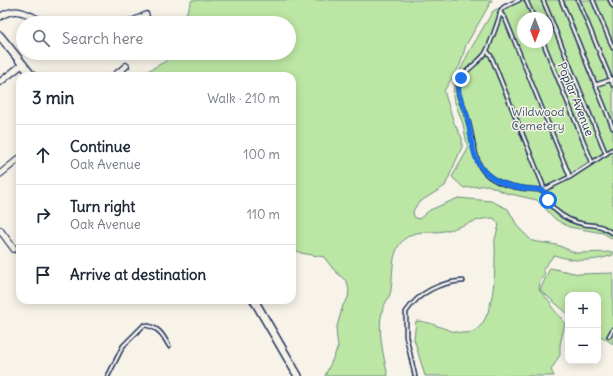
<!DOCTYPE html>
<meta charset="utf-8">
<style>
:root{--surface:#fff;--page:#f6f6f7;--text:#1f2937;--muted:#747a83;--line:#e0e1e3}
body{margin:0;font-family:Delius,sans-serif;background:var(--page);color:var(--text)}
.controls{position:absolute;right:12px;bottom:12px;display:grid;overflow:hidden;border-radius:8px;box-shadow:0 2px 10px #0003}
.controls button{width:36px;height:36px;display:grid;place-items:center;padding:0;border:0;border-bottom:1px solid var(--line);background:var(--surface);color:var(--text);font:20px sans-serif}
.compass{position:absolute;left:517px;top:12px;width:36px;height:36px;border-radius:50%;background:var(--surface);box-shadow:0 2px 10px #0003;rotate:180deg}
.stop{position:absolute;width:12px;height:12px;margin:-9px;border:3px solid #1a73e8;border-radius:50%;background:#fff}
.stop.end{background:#1a73e8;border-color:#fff;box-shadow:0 1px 4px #0008}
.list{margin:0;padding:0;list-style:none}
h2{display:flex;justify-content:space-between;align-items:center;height:52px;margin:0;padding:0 16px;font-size:17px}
h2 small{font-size:13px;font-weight:400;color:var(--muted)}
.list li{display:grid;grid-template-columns:26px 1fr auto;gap:12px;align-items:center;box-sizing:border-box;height:60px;padding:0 16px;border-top:1px solid var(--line)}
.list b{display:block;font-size:15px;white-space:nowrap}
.list p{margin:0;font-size:13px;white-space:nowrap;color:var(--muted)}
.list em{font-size:13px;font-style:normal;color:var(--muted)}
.icon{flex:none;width:22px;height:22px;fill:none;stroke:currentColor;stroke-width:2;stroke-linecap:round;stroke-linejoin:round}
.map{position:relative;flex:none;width:613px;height:376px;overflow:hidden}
.search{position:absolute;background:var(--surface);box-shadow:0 2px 10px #0003;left:16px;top:16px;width:280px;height:44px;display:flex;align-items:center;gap:10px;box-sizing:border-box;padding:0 14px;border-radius:22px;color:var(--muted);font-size:15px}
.panel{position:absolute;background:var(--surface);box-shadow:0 2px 10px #0003;left:16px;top:72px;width:280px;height:232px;border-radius:12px}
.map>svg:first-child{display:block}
.green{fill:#bce6a3;stroke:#6c8a80;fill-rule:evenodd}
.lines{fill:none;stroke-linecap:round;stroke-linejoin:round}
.service-casing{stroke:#1b2f5e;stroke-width:5.5}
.minor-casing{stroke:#1b2f5e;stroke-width:8}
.tertiary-casing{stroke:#1b2f5e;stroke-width:10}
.service{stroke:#f7f3e8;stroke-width:2.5}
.minor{stroke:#f7f3e8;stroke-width:5.5}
.tertiary{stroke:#f7f3e8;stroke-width:7}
.route{stroke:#1a73e8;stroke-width:5}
.labels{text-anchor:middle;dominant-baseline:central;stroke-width:3;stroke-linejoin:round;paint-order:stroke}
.street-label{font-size:12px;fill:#1b2f5e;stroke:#f7f3e8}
.park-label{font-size:12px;fill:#3b546c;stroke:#f7f3e8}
</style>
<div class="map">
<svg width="613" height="376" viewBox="0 0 613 376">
<rect width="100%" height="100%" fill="#f7f3e8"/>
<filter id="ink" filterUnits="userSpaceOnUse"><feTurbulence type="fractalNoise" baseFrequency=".025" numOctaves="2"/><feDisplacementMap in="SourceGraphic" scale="8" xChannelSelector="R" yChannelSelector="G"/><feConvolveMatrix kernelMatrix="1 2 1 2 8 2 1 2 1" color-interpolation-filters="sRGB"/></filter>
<g filter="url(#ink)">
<g class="green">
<path d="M192,0h300l-26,45 -6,20 -16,26 10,32 8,15v9l-17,39 -27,17 -5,8 1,6 5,2 11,-9 28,-12 33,3 17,8 10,18 14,14 25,4 19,8 37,-1v3c-21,7 -38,7 -59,0l-11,14 2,5 -5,7 -1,9 12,13v3l14,17 -5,22v10l-9,15 3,6h-129l-11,-37 2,-18c18,0 33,13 51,12 27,-2 28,-58 28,-78 1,-5 -1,-11 0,-16 1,-5 3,-9 4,-14l-5,-7c-19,0 -33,10 -50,13 -9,2 -19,0 -28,2 -27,8 -22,36 -25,57 -1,8 -8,15 -9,22 -5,17 2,47 6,64h-63l13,-29 -2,-17 7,-25 5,-7 1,-8 -2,-8 -14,-13 -9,-12 -23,-4 -9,-4v-173h-146l2,-5 18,-10 7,-8h116v-30h-107z"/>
<path d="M517,0h96v239l-10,-6 -34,-6 -14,-8 -18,-19 -31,-7 -18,-8 -24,3 -12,-11 16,-28 -5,-25 -10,-27 1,-14 16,-33 23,-39zM523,18h24v24h-24z"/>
<polygon points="550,268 579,274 613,273 613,344 598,334 598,295 568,295 568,314 540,290"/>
</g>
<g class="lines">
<g class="service-casing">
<g id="service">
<path d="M519,0l-15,7 -3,3c-1,7 -13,41 -17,45 -7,9 -21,16 -25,27 -4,11 5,24 8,35 5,15 6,32 12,47 10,22 43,25 64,26"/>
<polyline points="526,0 534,18"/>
<polyline points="543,0 606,154"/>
<polyline points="561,0 613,128"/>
<polyline points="578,0 613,85"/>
<polyline points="593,0 613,48"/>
<polyline points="610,0 613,6"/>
<polyline points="500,13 505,18 570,177"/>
<polyline points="543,42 592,162"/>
<path d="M487,51l4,5 52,129c1,21 21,35 40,39 6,1 13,1 19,3 4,2 7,5 11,6"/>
<polyline points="595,85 613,79"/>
<polyline points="543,190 570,177 613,149"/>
<polyline points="609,336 613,329"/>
<path d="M108,376l15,-30 21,-21c14,2 18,8 25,21"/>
<path d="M415,376l-9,-40v-24c13,-20 35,-30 57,-31"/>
</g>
</g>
<g class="minor-casing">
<g id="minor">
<path d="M0,17c18,-13 29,-1 46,6"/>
<polyline points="129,23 146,15"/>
<polyline points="114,76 126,66"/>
<polyline points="0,82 23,64"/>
<polyline points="0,174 20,158"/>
<polyline points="0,230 14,249"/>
</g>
</g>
<g class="tertiary-casing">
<g id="tertiary">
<polyline points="0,36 32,76"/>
<polyline points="254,300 298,376"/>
</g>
</g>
<use href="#service" class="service"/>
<use href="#minor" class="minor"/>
<use href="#tertiary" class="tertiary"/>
</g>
</g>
<g class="lines" filter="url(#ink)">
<path class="route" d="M461,78c-7,14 2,25 6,38 4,15 4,36 13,50 13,20 42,23 63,24l5,10"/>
</g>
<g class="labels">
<g class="street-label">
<text transform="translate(576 99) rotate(68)">Poplar Avenue</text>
</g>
<g class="park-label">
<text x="538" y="111">Wildwood<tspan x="538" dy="14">Cemetery</tspan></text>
</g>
</g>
</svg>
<div class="controls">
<button>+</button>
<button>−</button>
</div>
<svg class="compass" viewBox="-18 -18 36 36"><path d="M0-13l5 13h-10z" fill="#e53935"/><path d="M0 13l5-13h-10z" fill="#747a83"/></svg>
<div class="stop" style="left:548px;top:200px"></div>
<div class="stop end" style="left:461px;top:78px"></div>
<div class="search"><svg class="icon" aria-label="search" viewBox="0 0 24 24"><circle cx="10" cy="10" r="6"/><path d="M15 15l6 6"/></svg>Search here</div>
<section class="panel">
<h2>3 min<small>Walk · 210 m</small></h2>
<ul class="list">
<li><svg class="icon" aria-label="ahead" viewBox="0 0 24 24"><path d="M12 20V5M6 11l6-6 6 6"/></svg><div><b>Continue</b><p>Oak Avenue</p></div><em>100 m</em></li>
<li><svg class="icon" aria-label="right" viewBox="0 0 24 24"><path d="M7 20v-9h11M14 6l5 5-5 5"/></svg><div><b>Turn right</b><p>Oak Avenue</p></div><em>110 m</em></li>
<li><svg class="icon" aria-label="arrive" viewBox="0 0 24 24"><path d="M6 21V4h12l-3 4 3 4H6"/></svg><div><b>Arrive at destination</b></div></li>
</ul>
</section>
</div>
